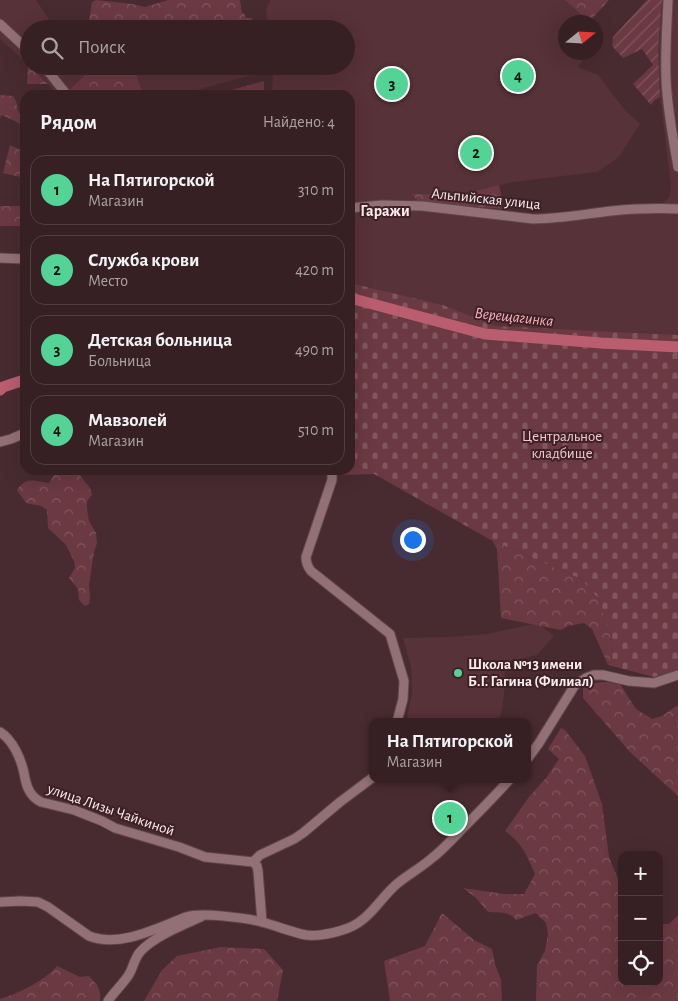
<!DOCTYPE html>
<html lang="ru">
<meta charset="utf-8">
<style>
:root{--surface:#362024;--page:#3d282c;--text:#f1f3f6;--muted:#aaa3a6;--line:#503e41;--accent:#54d396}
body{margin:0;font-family:"Alegreya Sans",sans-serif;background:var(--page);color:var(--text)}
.controls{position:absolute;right:15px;bottom:15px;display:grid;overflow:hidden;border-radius:10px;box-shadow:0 5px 20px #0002}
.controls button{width:45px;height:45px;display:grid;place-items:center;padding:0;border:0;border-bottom:1px solid var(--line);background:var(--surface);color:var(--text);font:25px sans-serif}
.compass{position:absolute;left:558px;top:15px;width:45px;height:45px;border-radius:50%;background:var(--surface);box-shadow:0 5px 20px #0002;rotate:72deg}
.you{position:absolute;left:412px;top:539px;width:18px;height:18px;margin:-12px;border:4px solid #fff;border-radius:50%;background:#1a73e8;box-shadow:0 0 0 8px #1a73e833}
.badge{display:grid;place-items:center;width:32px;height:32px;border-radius:50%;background:var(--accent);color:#111;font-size:16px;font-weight:700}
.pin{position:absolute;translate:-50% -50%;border:2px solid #fff;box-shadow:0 1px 5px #0006}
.popup{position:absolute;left:369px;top:718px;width:162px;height:65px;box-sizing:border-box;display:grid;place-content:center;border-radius:10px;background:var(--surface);filter:drop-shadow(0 1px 4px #0005);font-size:16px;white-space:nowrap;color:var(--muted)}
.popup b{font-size:19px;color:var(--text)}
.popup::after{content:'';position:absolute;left:50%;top:100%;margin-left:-10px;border:10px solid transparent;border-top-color:var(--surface)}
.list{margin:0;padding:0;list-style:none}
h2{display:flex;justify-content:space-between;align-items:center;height:65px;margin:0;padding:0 20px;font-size:21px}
h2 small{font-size:16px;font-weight:400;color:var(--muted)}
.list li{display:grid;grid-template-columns:32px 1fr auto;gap:15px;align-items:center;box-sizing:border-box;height:70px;margin:0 10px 10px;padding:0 10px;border:1px solid var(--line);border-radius:15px}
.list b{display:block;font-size:19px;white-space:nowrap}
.list p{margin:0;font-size:16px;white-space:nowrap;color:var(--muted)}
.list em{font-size:16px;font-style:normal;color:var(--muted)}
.icon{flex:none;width:28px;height:28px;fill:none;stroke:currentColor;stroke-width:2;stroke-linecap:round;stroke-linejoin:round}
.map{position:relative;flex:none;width:678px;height:1001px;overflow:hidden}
.search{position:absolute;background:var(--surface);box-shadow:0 5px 20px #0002;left:20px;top:20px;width:335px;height:55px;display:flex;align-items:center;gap:12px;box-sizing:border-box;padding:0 18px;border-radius:28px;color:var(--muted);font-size:19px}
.panel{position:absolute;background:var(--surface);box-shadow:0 5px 20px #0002;left:20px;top:90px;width:335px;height:385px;border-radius:15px}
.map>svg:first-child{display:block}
.built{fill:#573238}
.forest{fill:url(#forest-crowns)}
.cemetery{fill:url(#cemetery-stones)}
.garden{fill:url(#garden-furrows)}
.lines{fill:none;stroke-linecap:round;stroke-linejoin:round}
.river{stroke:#b95d6f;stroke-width:11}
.minor-casing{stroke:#5f474c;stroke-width:11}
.minor{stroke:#937075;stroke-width:9}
.poi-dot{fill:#54d396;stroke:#3d2126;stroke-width:2}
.labels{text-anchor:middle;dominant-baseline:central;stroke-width:4;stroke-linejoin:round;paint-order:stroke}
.street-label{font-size:15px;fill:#feedef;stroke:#3d2126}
.park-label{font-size:15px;fill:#fac6cd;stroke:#3d2126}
.poi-label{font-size:15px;font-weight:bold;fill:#feedef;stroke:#3d2126;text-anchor:start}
.neighbourhood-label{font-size:16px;font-weight:bold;fill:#feedef;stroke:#3d2126}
.water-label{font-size:16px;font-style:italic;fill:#fdb1bd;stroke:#3d2126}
</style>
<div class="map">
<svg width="678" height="1001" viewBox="0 0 678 1001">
<defs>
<pattern id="forest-crowns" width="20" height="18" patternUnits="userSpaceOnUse" patternTransform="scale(1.25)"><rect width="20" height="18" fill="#6b3942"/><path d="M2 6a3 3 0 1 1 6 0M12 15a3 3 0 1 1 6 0" fill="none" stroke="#81565e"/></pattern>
<pattern id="cemetery-stones" width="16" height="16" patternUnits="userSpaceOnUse" patternTransform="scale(1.25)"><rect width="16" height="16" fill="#6b3942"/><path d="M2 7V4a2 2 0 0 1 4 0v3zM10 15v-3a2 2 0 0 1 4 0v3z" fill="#81565e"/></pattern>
<pattern id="garden-furrows" width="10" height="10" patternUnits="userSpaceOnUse" patternTransform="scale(1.25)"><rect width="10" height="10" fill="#6b3942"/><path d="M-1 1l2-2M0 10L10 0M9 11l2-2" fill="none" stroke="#81565e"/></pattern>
</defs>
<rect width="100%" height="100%" fill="#482b30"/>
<g class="built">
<polygon points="0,0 36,0 50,21 57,29 29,29 29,65 0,39"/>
<polygon points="270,0 565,0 588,22 566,22 566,52 587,53 578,67 598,75 624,109 640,124 619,157 597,172 513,182 459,195 413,195 422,205 538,220 657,207 669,198 670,195 671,185 660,97 658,48 662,0 678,0 678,335 496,326 443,305 350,283 350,95 272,95 273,73 273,66 346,66 346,29 268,29 266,8 270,2"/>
<polygon points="30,66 85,66 86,74 68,91 63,93 52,92 51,87"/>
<polygon points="96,66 265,66 266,71 197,90 182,95 104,95"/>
<polygon points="538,623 554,636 537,655 504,663 505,685 502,710 498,722 406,722 412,694 412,680 411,667 403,638 451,637 487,634"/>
</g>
<g class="forest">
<polygon points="96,0 132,4 145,7 168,0 240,0 242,13 244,13 246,18 252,18 254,27 250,29 69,29 68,25 71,24 84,26 89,21 92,2"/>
<polygon points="565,0 609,0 589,22"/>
<polygon points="28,64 29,66 48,84 27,84"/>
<polygon points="92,66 135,66 134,67 140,87 145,95 71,95 68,91 86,74 93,70"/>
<polygon points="264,81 264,95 213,95"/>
<polygon points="0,95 13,96 16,101 19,113 25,114 25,126 2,115 0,118"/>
<polygon points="10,145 25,152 25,178 3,173"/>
<polygon points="499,185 504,209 419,202 412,194 459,195"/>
<rect x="0" y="206" width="25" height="20"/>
<polygon points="350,463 374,474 342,475 343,470 350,470"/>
<path d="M57,470h19l14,18 2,7 -5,6v8l2,12 7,12 1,10 -3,9 -5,33 1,13 -1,6 -4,2 -6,-6 -1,-11 -9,-11 6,-10 -1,-7 -8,-16 -18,-17 -1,-18 -6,-4 -15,-3 -9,-13c9,-14 18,-9 32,-7z"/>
<polygon points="489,539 581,579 599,599 613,644 612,655 608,665 592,629 584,623 568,626 561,630 501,618 497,549 492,540"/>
<polygon points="606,682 620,684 636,709 652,719 662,716 678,705 678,796 630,752 583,698 583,688 593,683"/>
<path d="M561,728l4,2 20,26 17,48 7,53 11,27 2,2v96h37v-58h10l9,-9v86h-142l1,-36 8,-14 3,-17 -2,-11 -10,-10 -20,7c-7,-9 -17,-7 -28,-8l-12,-14 -13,-10 41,6h20l11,-20c-9,-20 -12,-30 -30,-43l24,-34 17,-19 13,-19 -11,-10z"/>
<polygon points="442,913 474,940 492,949 495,964 501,980 502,1001 390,1001 384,961 425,946"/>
<polygon points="221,947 264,949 283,970 277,1001 144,1001 162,970 177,956"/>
<path d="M57,966l23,11 9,-1c7,7 13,14 11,25h-100v-2c19,-6 44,-18 57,-33z"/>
</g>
<polygon class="cemetery" points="350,283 443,305 496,326 678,335 678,672 654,677 608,665 612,655 613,644 599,599 581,579 489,539 374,474 350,463 354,441 350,434"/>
<polygon class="garden" points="647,0 662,0 658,48 660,97 655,100 651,105 633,84 653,65 642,49 623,58 612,46 613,37"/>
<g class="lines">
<g class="river">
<polyline points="350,298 485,334 601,343 678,347"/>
<polyline points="0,390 3,387 21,381 25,383"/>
</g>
<g class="minor-casing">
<g id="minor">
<path d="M668,0c-1,26 -3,52 -2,78 1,30 7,60 12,89"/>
<polyline points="0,24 29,51"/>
<polyline points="44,66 67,95"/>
<path d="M350,208l32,-3 40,1 111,13c26,0 52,-5 78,-8 22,-2 45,-3 67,-2"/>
<polyline points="0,258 25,259"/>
<polyline points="0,442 11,439 25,433"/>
<path d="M332,470v10l-26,77c0,6 1,9 5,14l79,63 14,47 -1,18 -6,23"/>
<path d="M0,732c13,8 21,27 24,41 2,12 5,23 17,29l33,8 28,11 13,7 64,19 26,10 48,5 4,4 1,5 4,51"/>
<polyline points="528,758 539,743 575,685 586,678 594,675 603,675 629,681 654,683 678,675"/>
<polyline points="253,862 260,855 294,839 303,833 340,802 372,778"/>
<path d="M0,902l21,-1 17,1 10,5 41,29c31,12 68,-8 97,-19 15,-5 60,1 76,5 15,4 29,10 44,13 14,2 40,-4 52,-12 16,-10 25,-28 40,-40 11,-9 24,-16 34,-25 12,-9 22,-21 33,-32 15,-15 30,-30 45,-47"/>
<path d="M108,1001c6,-9 14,-16 20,-25 5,-7 6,-17 12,-24 13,-15 43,-27 61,-35"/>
</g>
</g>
<use href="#minor" class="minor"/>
</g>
<circle class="poi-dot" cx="458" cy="673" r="5"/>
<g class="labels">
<g class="street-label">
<text transform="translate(486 199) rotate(6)">Альпийская улица</text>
<text transform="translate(111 810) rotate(19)">улица Лизы Чайкиной</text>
</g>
<g class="park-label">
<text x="562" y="436">Центральное<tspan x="562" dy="17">кладбище</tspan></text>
</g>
<g class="poi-label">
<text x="468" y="664">Школа №13 имени<tspan x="468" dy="17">Б.Г. Гагина (Филиал)</tspan></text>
</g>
<g class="neighbourhood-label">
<text x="385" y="211">Гаражи</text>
</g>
<g class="water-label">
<text transform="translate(514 317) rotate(6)">Верещагинка</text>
</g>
</g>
</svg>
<div class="controls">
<button>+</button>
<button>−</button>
<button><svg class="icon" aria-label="locate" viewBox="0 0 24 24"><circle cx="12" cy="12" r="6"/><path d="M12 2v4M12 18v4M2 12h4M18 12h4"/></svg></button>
</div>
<svg class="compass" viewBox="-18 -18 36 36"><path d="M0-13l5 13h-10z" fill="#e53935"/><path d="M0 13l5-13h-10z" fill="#aaa3a6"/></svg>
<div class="you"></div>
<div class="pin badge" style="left:450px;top:818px">1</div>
<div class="popup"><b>На Пятигорской</b>Магазин</div>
<div class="pin badge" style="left:476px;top:153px">2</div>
<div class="pin badge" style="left:392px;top:84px">3</div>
<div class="pin badge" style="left:518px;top:76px">4</div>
<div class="search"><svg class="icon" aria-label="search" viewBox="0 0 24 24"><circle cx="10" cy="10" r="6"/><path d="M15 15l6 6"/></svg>Поиск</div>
<section class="panel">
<h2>Рядом<small>Найдено: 4</small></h2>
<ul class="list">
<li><span class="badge">1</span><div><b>На Пятигорской</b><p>Магазин</p></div><em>310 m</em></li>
<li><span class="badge">2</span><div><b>Служба крови</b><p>Место</p></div><em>420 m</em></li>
<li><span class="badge">3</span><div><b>Детская больница</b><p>Больница</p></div><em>490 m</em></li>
<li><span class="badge">4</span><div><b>Мавзолей</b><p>Магазин</p></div><em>510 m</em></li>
</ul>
</section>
</div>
